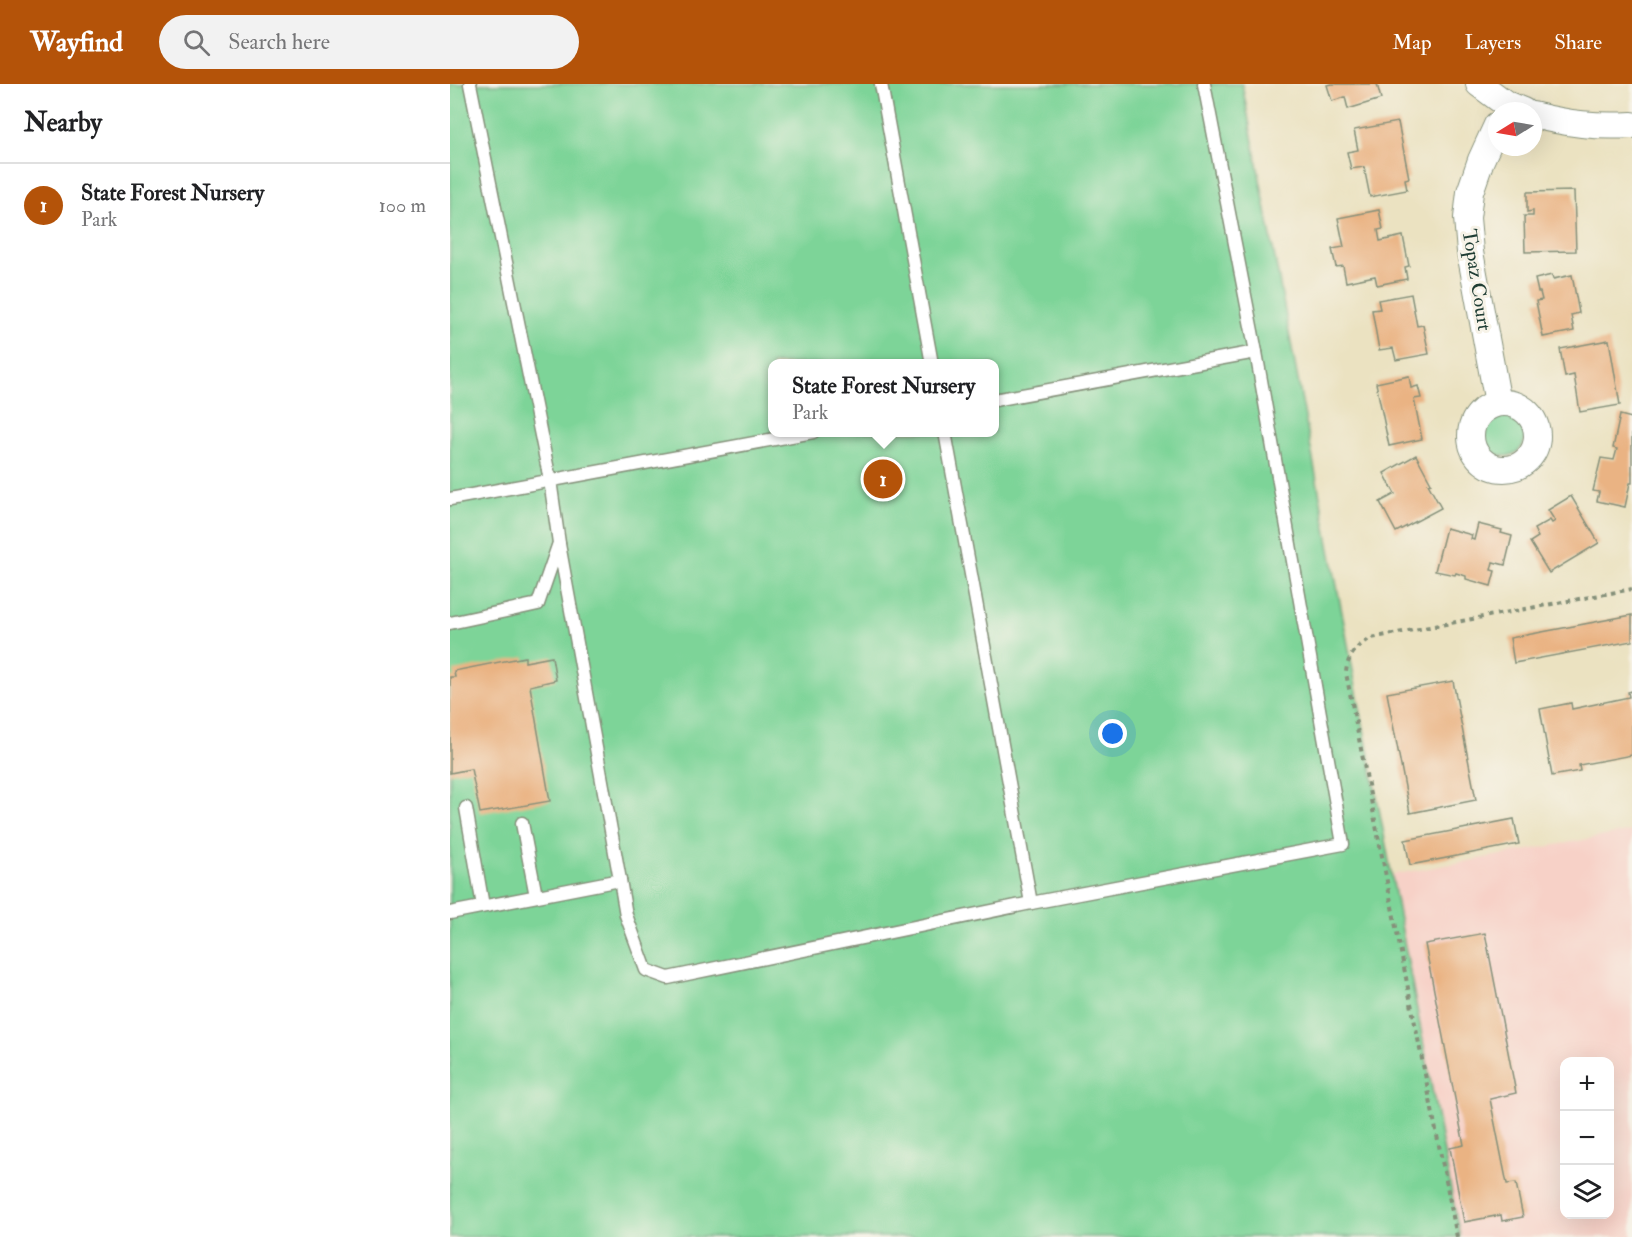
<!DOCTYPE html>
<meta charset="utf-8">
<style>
:root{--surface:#fff;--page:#f2f2f2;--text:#202124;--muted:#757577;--line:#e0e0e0;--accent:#b45309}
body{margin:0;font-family:"IM FELL Double Pica",serif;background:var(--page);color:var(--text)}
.controls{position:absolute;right:18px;bottom:18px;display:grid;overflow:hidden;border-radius:12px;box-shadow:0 6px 24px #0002}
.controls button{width:54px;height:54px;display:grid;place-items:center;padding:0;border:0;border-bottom:2px solid var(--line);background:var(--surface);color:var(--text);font:30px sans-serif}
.compass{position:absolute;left:1038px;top:18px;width:54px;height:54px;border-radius:50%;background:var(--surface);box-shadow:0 6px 24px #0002;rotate:259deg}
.you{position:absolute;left:663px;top:650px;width:21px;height:21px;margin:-15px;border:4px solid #fff;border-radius:50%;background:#1a73e8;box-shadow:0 0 0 9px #1a73e833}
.badge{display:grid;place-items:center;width:39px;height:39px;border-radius:50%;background:var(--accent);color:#fff;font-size:20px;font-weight:700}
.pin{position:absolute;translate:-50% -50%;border:3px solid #fff;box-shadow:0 2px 6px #0006}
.popup{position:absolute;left:318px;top:275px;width:231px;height:78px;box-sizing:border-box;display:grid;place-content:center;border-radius:12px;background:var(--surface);filter:drop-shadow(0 2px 4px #0005);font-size:20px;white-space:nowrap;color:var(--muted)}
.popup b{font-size:22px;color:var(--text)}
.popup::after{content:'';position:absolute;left:50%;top:100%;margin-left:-12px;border:12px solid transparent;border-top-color:var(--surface)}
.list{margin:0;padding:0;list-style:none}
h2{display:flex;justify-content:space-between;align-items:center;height:78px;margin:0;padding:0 24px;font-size:26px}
h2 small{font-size:20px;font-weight:400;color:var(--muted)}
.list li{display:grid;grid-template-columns:39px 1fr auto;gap:18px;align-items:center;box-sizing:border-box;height:84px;padding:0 24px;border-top:2px solid var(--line)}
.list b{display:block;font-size:22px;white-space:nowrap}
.list p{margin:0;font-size:20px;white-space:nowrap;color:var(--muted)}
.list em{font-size:20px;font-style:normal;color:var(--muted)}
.icon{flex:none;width:33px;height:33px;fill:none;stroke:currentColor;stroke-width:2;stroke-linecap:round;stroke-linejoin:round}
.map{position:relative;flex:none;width:1182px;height:1153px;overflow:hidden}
header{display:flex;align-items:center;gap:36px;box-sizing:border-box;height:84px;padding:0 30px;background:var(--accent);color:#fff}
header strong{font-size:28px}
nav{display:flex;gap:33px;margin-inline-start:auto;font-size:21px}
.search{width:420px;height:54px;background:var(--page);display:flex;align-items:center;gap:15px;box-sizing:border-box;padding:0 21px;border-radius:33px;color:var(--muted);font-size:22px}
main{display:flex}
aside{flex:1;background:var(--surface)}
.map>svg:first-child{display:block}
.built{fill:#f7d1c7;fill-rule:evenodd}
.green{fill:#7dd498;stroke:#4e8866;stroke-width:1.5;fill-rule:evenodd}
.building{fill:#eab383}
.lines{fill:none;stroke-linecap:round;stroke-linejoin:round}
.service-casing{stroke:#85907a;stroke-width:15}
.minor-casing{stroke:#85907a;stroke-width:28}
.path{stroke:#85907a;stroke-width:4;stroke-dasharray:4.5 4.5;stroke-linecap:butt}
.service{stroke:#fff;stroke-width:12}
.minor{stroke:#fff;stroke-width:26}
.labels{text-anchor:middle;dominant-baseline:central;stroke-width:6;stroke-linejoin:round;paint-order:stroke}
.street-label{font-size:20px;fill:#1f3d34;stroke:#f7f3e8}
</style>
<header>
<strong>Wayfind</strong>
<div class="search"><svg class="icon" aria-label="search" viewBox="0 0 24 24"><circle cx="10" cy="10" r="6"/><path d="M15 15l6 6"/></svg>Search here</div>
<nav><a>Map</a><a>Layers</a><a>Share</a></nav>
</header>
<main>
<aside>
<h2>Nearby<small></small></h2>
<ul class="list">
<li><span class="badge">1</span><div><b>State Forest Nursery</b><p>Park</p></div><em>100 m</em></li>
</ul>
</aside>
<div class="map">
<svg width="1182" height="1153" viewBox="0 0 1182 1153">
<rect width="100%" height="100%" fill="#f7f3e8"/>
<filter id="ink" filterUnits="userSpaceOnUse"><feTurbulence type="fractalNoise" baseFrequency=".0167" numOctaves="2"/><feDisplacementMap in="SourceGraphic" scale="12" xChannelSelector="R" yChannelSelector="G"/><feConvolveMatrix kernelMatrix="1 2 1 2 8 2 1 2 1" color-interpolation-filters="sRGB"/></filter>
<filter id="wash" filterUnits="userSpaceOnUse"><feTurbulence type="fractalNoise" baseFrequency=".008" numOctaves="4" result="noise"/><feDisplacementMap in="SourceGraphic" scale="24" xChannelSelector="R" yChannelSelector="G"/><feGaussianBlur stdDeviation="1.35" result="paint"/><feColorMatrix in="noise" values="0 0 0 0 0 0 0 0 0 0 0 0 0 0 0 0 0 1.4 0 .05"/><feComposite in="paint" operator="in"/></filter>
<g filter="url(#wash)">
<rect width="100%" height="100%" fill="#ebe2c1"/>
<path class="built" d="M1182,747v406h-172l-69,-362zM1114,978h46v152h-46z"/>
<g class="green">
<path d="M0,0h792l218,1153h-1010zM322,280h222v68h-222z"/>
<circle cx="1055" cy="352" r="20"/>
</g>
<g id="blocks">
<g class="building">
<polygon points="881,0 927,0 931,15 898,25 895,13 882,17 877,1"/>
<polygon points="948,38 959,94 955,95 957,106 920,113 914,83 901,85 897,68 908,66 904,46"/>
<polygon points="1124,107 1126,167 1075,168 1074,132 1083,132 1083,127 1077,128 1077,108"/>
<polygon points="929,126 933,145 928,146 930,157 953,152 959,182 955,183 957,195 927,201 925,192 896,198 893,182 886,183 882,165 894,163 888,134"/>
<polygon points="1102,191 1103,195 1122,191 1129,229 1121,231 1124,247 1093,253 1086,217 1092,216 1090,208 1088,208 1085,195"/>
<polygon points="961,210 967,242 973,241 979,270 946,276 943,264 929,266 922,226 930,225 928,216"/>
<polygon points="1159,256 1170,321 1130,328 1124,291 1115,293 1110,265"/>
<polygon points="959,292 961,304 968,302 971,314 964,315 972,355 939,362 926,299"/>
<polygon points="1170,331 1182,334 1182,399 1180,399 1175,423 1147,417 1149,408 1143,407 1151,374 1164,376 1167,365 1163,364"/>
<polygon points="966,371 981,399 978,400 991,424 946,448 930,418 945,410 934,389"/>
<polygon points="1121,412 1149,459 1099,489 1080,458 1088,453 1084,445 1100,436 1102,439 1105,437 1098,426"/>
<polygon points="1028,440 1052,446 1051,449 1062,452 1055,481 1043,478 1041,486 1045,487 1041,502 1016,495 1016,492 1006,489 1005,491 985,487 996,444 1022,451 1021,455 1024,456"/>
<polygon points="1182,531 1182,557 1064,579 1060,554"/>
<polygon points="75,573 75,578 102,573 106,596 80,602 100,717 30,729 21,685 0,689 0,593 5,593 4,587"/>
<polygon points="1003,597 1026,716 960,729 937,609"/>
<polygon points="1182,607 1182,671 1129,681 1130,687 1102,692 1090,625 1121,619 1122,625 1179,613 1178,608"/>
<polygon points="1064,735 1069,760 960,781 955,756"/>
<polygon points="1035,849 1066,1009 1040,1015 1057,1100 1066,1099 1073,1133 1052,1137 1051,1131 1014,1138 1000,1064 1014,1061 975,860"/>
</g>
</g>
</g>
<g filter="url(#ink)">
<use href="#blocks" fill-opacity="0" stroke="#85907a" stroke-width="1.5"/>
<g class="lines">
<g class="service-casing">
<g id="service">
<polyline points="431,0 482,280"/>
<polyline points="544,316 806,268"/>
<polyline points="495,348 581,819"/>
<polyline points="0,415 363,348"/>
<polyline points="0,539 88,520 109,459 100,396 20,0"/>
<polyline points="16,724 33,822"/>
<polyline points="72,739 86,812"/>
<polyline points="170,796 176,831 196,886 218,894 581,819 893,760 806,268 754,0"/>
<polyline points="0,829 170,796 109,460"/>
</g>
</g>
<g class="minor-casing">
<g id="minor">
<polyline points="1029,0 1056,20 1073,27"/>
<path d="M1083,31c36,9 62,12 99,10"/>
<polyline points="1047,41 1031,76 1020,108 1017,134 1020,168 1048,319"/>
<circle cx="1054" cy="352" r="33"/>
</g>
</g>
<path class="path" d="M1007,1153l-111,-564c1,-17 11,-27 25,-35l261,-49"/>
<use href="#service" class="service"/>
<use href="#minor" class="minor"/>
</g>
</g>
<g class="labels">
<g class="street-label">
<text transform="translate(1027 196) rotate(81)">Topaz Court</text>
</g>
</g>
</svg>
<div class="controls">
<button>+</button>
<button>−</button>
<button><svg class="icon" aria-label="layers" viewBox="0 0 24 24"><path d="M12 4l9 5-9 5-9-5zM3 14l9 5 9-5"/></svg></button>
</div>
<svg class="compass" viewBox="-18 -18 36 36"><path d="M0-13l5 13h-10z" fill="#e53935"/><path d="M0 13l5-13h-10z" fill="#757577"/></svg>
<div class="you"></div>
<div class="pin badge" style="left:433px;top:395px">1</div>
<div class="popup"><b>State Forest Nursery</b>Park</div>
</div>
</main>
